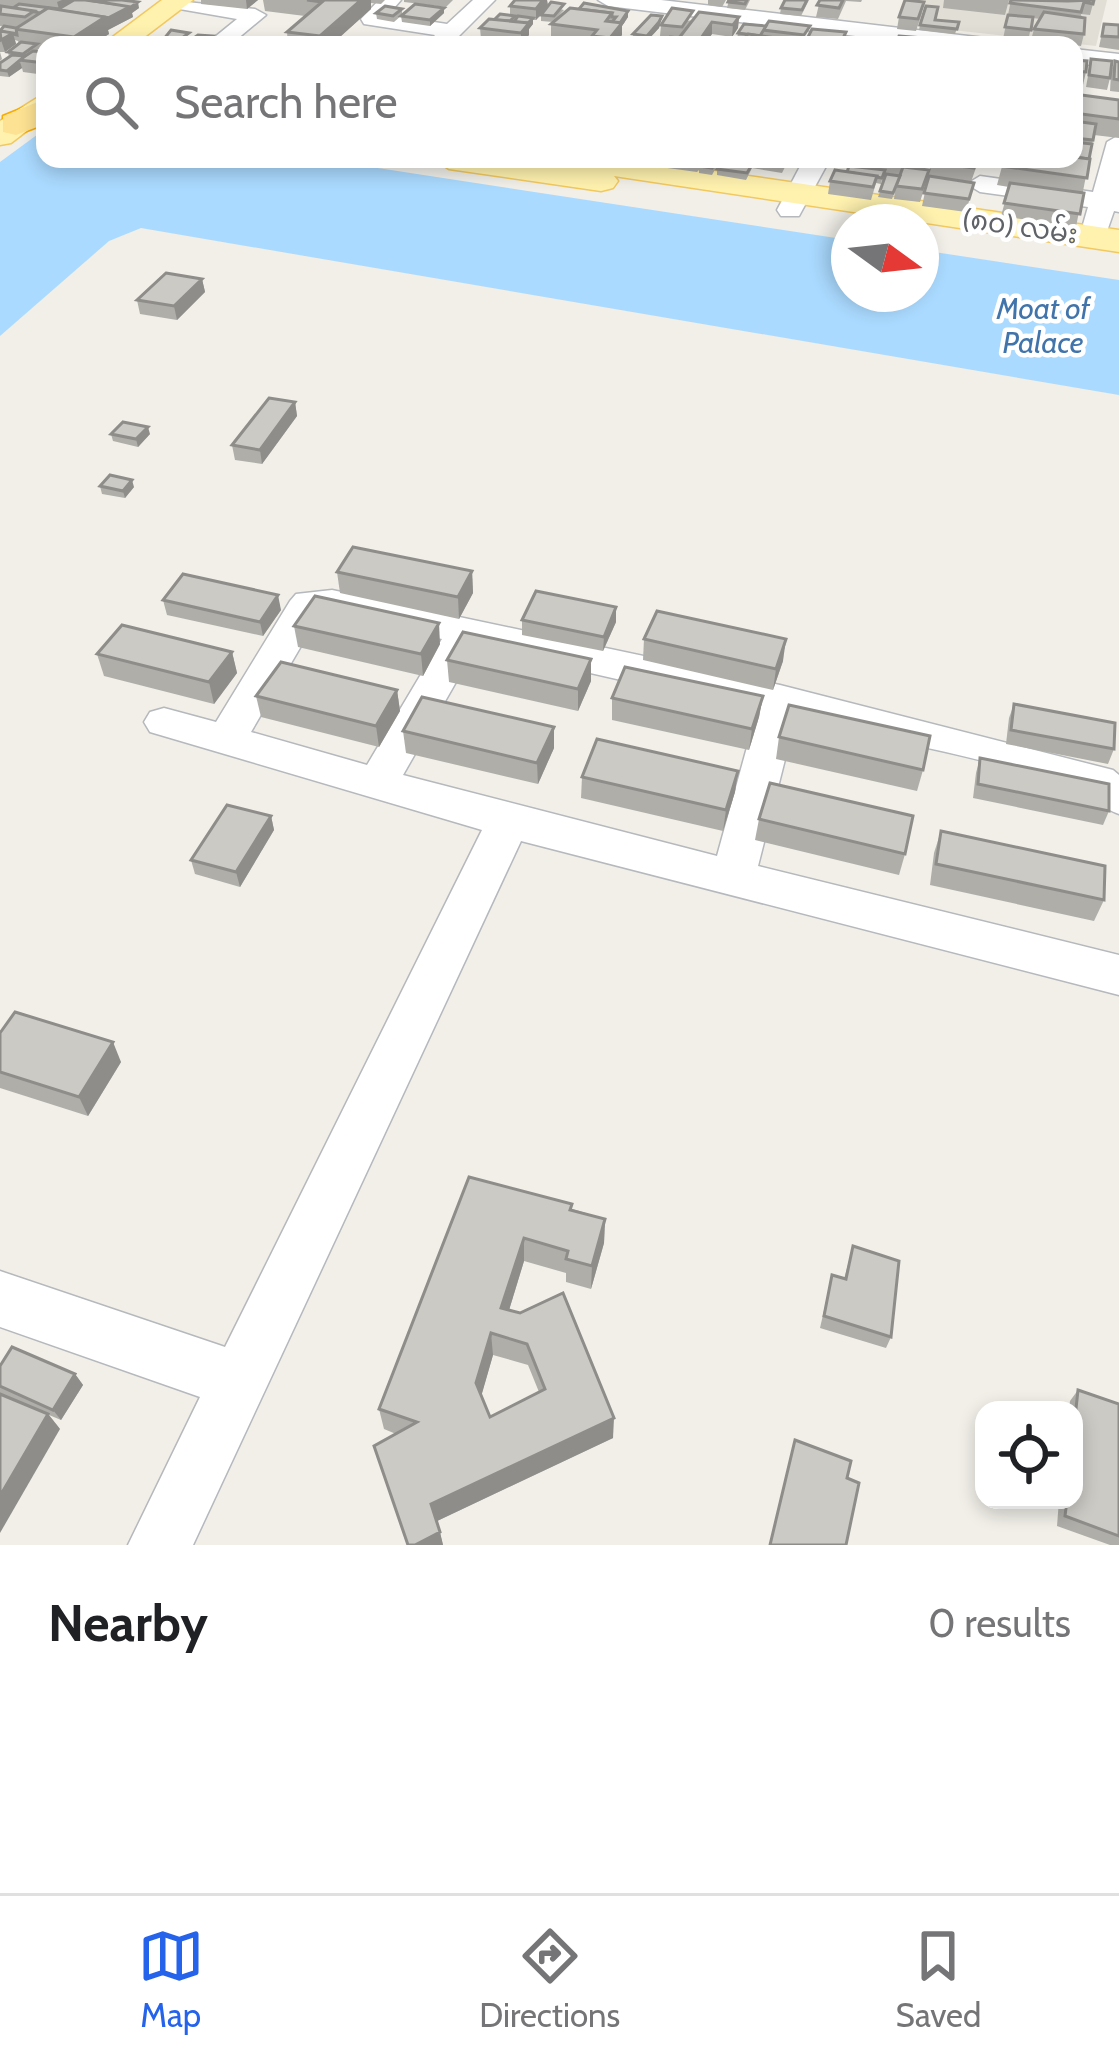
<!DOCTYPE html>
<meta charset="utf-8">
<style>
:root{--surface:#fff;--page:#f2f2f2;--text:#202124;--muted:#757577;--line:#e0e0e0;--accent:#2563eb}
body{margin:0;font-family:Cabin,"Noto Sans Myanmar",sans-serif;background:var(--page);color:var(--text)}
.controls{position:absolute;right:36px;bottom:36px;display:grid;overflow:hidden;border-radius:24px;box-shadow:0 6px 18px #0003}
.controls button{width:108px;height:108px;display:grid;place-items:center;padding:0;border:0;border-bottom:3px solid var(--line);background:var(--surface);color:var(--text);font:60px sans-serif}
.compass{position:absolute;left:831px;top:204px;width:108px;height:108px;border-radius:50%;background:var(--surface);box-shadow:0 6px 18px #0003;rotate:105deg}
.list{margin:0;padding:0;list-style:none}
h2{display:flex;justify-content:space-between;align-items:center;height:156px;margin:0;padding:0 48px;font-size:51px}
h2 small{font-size:39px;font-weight:400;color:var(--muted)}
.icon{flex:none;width:66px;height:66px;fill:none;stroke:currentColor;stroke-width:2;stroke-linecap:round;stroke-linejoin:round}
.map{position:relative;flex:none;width:1119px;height:1545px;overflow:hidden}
.search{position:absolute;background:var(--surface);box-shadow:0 6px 18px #0003;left:36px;right:36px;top:36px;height:132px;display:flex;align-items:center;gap:30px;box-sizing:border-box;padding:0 42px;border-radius:24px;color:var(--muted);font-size:45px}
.sheet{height:348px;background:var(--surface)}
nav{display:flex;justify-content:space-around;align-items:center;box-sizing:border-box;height:168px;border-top:3px solid var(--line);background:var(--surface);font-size:33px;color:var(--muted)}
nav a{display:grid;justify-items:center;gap:6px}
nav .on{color:var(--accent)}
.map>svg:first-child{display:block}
.education{fill:#e1ded6}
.water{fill:#aadaff}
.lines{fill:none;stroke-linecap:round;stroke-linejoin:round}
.minor-casing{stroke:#b5b8bc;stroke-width:3}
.major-casing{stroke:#f2c960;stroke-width:3}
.highway-casing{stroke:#f9ab00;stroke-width:3}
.minor{fill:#fff;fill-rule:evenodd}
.major{fill:#fff2af;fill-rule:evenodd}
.highway{fill:#fde293;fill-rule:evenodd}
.wall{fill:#afaea9;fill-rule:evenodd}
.shaded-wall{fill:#8f8d8a}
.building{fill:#cccac5;stroke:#8f8d8a;stroke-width:3;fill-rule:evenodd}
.labels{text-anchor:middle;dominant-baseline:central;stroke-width:9;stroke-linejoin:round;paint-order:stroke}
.far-street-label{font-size:27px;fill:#5f6368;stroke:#fff}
.far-water-label{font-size:30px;font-style:italic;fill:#4174aa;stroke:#fff}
</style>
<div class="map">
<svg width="1119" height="1545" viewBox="0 0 1119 1545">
<rect width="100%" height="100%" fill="#f1efe8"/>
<polygon class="education" points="918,0 1107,0 1096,46 907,25"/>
<polygon class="water" points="45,129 45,159 319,159 849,240 849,294 921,294 921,250 1119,280 1119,395 141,228 109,241 0,336 0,162"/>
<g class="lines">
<g class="minor-casing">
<g id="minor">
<polygon points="167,0 255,9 266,15 230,45 205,45 237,19 168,7"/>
<polygon points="379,0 401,0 388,15 447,24 473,0 495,0 450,45 426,45 435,35 364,24 361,19"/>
<polygon points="598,0 661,0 985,38 996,45 930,45 608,6"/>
<polygon points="1074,49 1119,54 1119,68 1074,63"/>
<polygon points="1119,135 1119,212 1114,211 1106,234 1096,236 1082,228 1088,207 980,192 967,184 980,176 1093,192 1107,142"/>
<polygon points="804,159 830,159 799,216 781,216 777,210"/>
<path d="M332,590l448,95 333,85 6,5v39c-16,-5 -25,-17 -40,-23 -90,-35 -191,-50 -284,-71l-37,146 361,89v40l-598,-154 -328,704h-65l72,-148 -200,-70v-56l225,76 257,-517 -332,-98 -6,-10 6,-10 14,-4 52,14 74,-121 6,-7zM332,614l110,25 -75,126 -116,-33 67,-115zM476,647l281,64 -40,145 -314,-81z"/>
</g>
</g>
<g class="major-casing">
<g id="major">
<polygon points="162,0 193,0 134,45 102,45"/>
<polygon points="45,93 45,117 11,143 0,145 0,121"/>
<polygon points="433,159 552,164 549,159 631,159 1119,230 1119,252 614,176 618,181 613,188 601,191 449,169"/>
</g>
</g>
<g class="highway-casing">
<polygon id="highway" points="45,99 45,124 16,135 3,132 3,116"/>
</g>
<use href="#minor" class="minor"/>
<use href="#major" class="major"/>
<use href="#highway" class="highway"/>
</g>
<g class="wall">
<polygon points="0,0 122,0 139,8 132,13 133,17 108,30 109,34 92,45 45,45 45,50 38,49 37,51 45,52 45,75 23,72 22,68 9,77 0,76 0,63 9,57 8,52 19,44 18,41 15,40 16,44 5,52 0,52 2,59 0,61 0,29 17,28 0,26"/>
<polygon points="201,0 258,0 247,9 201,4"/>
<polygon points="263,0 385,0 381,4 371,3 371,9 331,45 288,45 287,32 305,16 265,11"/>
<polygon points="404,0 453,0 446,7 404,2"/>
<polygon points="515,0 547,0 548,6 564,10 554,21 570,8 628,17 622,26 622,35 613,45 592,45 592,41 551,36 551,24 553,22 541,21 541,15 536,20 533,20 533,24 529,29 529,35 521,44 484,40 485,43 510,44 462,45 481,39 480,28 494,20 510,15 510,6"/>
<polygon points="708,0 726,0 722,7 708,5"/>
<polygon points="729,0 750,0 745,10 727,8"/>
<polygon points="809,0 801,16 780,14 781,8"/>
<polygon points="820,0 862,0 861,2 846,1 838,19 816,17"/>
<polygon points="944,0 1009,0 1005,15 943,8"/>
<polygon points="1011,0 1094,0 1090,15 1081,14 1084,34 1081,46 1031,40 1034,29 1040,19 1033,18 1028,41 1003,39"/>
<polygon points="444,8 444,13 430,26 402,22 401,16"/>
<polygon points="402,9 402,15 394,22 377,19 376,13"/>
<polygon points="922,13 916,31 897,29 899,17"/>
<polygon points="662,16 659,28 646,42 633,40 633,34"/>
<polygon points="739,17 738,28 732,37 712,34 704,45 664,45 669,37 660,36 661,25 693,20"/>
<polygon points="936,20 959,22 955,34 919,30 920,25"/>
<polygon points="744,24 808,37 846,32 843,45 739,45 743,40 737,39 738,33"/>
<polygon points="1104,24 1119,25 1119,50 1099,47"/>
<polygon points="1091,59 1110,78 1107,90 1086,87"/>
<polygon points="1074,60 1086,72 1083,85 1074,84"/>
<polygon points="1115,61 1119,62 1119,92 1110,91 1111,73"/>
<polygon points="1074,94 1119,100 1119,138 1094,135 1076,227 1001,216 1009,187 997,185 1004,159 1074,159"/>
<polygon points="619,159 718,159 717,166 712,175 699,173 699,170 697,172 660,167 660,161 658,165"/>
<polygon points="730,159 789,159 782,173 752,168 746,180 717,175 717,169"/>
<polygon points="848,159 906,159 905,167 926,183 920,202 894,199 895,191 892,199 878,197 886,175 883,175 881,184 876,183 871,200 828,194 830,181 847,172"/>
<polygon points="932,159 979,159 971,182 974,183 966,212 922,206"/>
<polygon points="202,279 205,292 177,320 140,314 137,300"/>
<polygon points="295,402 297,416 262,464 235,460 232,445"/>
<polygon points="111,434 150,434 138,447 113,441"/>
<polygon points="100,486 134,487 125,498 102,494"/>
<polygon points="472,571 473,593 459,619 340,593 337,572"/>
<polygon points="163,600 281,610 263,636 167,615"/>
<polygon points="522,620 616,622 603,651 522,635"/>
<polygon points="294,626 440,644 423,676 298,647"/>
<polygon points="644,639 783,661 773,690 643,660"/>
<polygon points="232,652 237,673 214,704 104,676 97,654"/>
<polygon points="591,659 591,681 578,711 449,682 447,660"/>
<polygon points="397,690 400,711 379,747 261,717 256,696"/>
<polygon points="763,696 759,717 749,750 612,720 612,698"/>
<polygon points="1014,704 1114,749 1108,764 1006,744 1009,718"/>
<polygon points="403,731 554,748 538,784 406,753"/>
<polygon points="779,737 923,770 917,791 776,759"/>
<polygon points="980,758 1109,811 1103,825 973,798 976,773"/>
<polygon points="738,771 735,792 723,831 581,798 582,777"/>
<polygon points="271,816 274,830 240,887 195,874 191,860"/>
<polygon points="759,819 905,854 899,875 755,840"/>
<polygon points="941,831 1104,900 1094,921 930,885 934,853"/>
<polygon points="0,1033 121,1062 88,1116 0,1088"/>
<path d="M469,1177l136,42 -1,24 -13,46 -25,-7v-9l-42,-12 -15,49 104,128 -176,83 6,24h-36l-33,-99 22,-12 -12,-5 -5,-20zM493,1355l35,10 11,27 -49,25 -9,-21z"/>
<polygon points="853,1246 891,1337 886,1348 820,1328 832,1275 844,1279"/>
<polygon points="0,1366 75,1374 83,1385 61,1420 49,1415 60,1429 0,1393"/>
<polygon points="1078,1390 1119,1404 1119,1545 1110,1545 1057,1526 1059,1500 1074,1500 1074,1410 1069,1410 1070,1401"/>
</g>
<g class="shaded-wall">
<polygon points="62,0 88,0 59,9 57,2"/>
<polygon points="246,0 258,0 247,9"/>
<polygon points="361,0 371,0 371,9 331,45 321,45 320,36"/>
<polygon points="543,0 547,0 548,6 536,20 536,9"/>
<polygon points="138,2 139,8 132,13 133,17 108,30 109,34 92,45 76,45 74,37 105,17"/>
<polygon points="444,8 444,13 430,26 430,20"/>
<polygon points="628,11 628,17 622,26 622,35 613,45 610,45 610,38"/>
<polygon points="662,16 659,28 646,42 647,36"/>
<polygon points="739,17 738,28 732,37 733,25"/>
<polygon points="533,18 533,24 529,29 529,35 521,44 521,33"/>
<polygon points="712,22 712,34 704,45 699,45 699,41"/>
<polygon points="13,33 16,44 5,52 1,40"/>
<polygon points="20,62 22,68 9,77 7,71"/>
<polygon points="202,279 205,292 177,320 174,306"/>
<polygon points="295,402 297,416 262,464 260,450"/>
<polygon points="148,427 150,434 138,447 136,439"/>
<polygon points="132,480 134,487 125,498 123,491"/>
<polygon points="472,571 473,593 459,619 458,597"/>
<polygon points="278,595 281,610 263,636 260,622"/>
<polygon points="616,607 616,622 603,651 604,637"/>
<polygon points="439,623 440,644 423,676 421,654"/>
<polygon points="786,639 783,661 773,690 776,669"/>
<polygon points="232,652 237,673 214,704 209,682"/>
<polygon points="591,659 591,681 578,711 578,689"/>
<polygon points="397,690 400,711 379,747 376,726"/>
<polygon points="763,696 759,717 749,750 752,729"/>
<polygon points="554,727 554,748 538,784 537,763"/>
<polygon points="738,771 735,792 723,831 726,810"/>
<polygon points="271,816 274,830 240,887 236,872"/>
<polygon points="113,1042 121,1062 88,1116 79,1097"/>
<polygon points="605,1219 604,1243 591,1289 592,1266"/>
<polygon points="524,1238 524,1261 503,1330 501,1308"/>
<polygon points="491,1333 493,1355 479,1404 476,1383"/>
<polygon points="75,1374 83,1385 61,1420 53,1410"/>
<polygon points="48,1414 60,1429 0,1533 0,1496"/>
<polygon points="614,1418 613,1438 435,1522 431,1504"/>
<polygon points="440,1532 443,1545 415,1545"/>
</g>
<g class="building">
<polygon points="74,0 85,0 131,6 106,19 105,17 57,10"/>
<polygon points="88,0 122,0 138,2 131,7"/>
<polygon points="307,0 361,0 320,36 287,32 322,2"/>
<polygon points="515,0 543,0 536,9 510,6"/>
<polygon points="729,0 747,0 745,4 728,2"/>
<polygon points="785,0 807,0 802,10 781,8"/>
<polygon points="820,0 843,0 839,8 817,5"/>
<polygon points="905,0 924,2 918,19 899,17"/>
<polygon points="1011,0 1068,1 1094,0 1093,4 1084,2 1081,12 1010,3"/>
<polygon points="551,2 564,4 554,16 541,15"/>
<polygon points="584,3 628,11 620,23 612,22 616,17 612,17 612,13 579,9"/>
<polygon points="19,4 59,9 48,8 40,13 13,8"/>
<polygon points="415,4 444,8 430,20 401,16"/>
<polygon points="1,6 34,11 25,17 0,14"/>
<polygon points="385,6 402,9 393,16 376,13"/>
<polygon points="926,6 938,7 935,20 959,22 957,29 920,25"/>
<polygon points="48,8 105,17 74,37 15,29"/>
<polygon points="570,8 612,13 606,21 622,23 610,38 592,36 597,30 551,24"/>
<polygon points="672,8 693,11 682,27 661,25"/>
<polygon points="699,12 739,17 733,25 712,22 699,41 679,38"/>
<polygon points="1044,12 1085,18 1084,34 1034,29"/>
<polygon points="500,14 515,16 510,21 494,20"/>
<polygon points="651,15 662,16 659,22 647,36 633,34"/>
<polygon points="1008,15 1033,17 1031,30 1005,27"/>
<polygon points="518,16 533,18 528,23 514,22"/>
<polygon points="489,19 529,23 521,33 480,28"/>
<polygon points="769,21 810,26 804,35 763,30"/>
<polygon points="744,24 766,26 760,36 738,33"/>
<polygon points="1104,24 1119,25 1119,37 1102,36"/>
<polygon points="4,26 16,28 17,35 0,31"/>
<polygon points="812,29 846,32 840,45 804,45"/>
<polygon points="171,30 189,33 178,41 188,42 198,35 212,36 200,45 159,45"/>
<polygon points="0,31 13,33 1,40"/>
<polygon points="748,34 784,39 779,45 739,44"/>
<polygon points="899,36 925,38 923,45 896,45"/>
<polygon points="670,37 697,40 694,45 664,45"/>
<polygon points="468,38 484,40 479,45 462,44"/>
<polygon points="626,40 650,43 648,45 624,43"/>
<polygon points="487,41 510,44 482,45"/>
<polygon points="21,42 37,44 23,54 8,52"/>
<polygon points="33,51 45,52 45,63 19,60"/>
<polygon points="12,55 25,56 7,71 0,70 0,63"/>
<polygon points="1091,59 1112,61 1110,78 1089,75"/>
<polygon points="1074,60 1087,61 1086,72 1074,71"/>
<polygon points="1115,61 1119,62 1119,80 1114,79"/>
<polygon points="1074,94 1119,100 1119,119 1074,113"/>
<polygon points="1074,121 1096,124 1093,140 1074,138"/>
<polygon points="1074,142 1092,144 1089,159 1074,157"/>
<polygon points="1074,157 1090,159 1087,178 1001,166 1004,159 1074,159"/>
<polygon points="704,159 718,159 712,168 699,166"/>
<polygon points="723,159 724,159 753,163 747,173 717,169"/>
<polygon points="866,159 905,159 903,164"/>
<polygon points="932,159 977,159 974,168 931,162"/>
<polygon points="849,166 885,170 882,178 847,172"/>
<polygon points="903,167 929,170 922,189 896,186"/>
<polygon points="835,170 877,176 873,187 830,181"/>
<polygon points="886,174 900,176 893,193 880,191"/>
<polygon points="929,176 974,183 969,199 924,193"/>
<polygon points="1010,183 1084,193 1080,214 1004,203"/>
<polygon points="166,273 202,279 174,306 137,300"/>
<polygon points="269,398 295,402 260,450 232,445"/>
<polygon points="123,422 148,427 136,439 111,434"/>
<polygon points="110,475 132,480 123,491 100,486"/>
<polygon points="353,547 472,571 458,597 337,572"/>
<polygon points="183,574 278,595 260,622 163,600"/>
<polygon points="536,591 616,607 604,637 522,620"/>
<polygon points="315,596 439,623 421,654 294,626"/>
<polygon points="657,611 786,639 776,669 644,639"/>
<polygon points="122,625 232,652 209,682 97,654"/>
<polygon points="463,632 591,659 578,689 447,660"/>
<polygon points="281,662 397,690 376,726 256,696"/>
<polygon points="625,667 763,696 752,729 612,698"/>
<polygon points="422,697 554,727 537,763 403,731"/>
<polygon points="1014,704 1115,723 1114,749 1011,730"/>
<polygon points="789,705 930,736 923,770 779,737"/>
<polygon points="597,739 738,771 726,810 582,777"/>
<polygon points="980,758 1109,784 1109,811 978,784"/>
<polygon points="770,783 913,816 905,854 759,819"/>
<polygon points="227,805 271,816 236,872 191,860"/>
<polygon points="941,831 1105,866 1104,900 936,864"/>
<polygon points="15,1012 113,1042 79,1097 0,1072 0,1033"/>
<path d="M469,1177l103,27 -2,6 35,9 -13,47 -26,-7 2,-8 -44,-13 -23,70 19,5 43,-20 51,125 -183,86 9,28 -25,13h-7l-34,-99 43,-24 -38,-13zM491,1333l36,11 18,45 -55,28 -14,-34z"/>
<polygon points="853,1246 899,1261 891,1337 824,1316 832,1275 846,1279"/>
<polygon points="12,1347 75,1374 53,1410 0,1386 0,1366"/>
<polygon points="1078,1390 1119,1404 1119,1536 1065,1516 1067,1500 1074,1500 1074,1427"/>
<polygon points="0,1394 48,1414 0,1496"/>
<polygon points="795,1440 851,1461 847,1478 859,1483 846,1545 770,1545"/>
</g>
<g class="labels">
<g class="far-street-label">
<text transform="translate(1020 226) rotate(8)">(၈၀) လမ်း</text>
</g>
<g class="far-water-label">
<text x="1043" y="308">Moat of<tspan x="1043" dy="34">Palace</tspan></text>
</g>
</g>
</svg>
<div class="controls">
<button><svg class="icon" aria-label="locate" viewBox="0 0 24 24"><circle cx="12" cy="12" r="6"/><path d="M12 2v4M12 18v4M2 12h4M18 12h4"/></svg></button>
</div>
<svg class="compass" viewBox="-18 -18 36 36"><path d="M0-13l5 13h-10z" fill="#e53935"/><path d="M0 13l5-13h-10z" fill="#757577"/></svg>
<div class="search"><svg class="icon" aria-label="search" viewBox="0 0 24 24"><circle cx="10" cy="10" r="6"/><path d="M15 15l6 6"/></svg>Search here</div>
</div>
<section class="sheet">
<h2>Nearby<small>0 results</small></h2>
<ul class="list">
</ul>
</section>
<nav>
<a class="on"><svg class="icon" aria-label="map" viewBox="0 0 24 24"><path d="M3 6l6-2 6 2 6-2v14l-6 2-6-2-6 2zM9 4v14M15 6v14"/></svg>Map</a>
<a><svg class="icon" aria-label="directions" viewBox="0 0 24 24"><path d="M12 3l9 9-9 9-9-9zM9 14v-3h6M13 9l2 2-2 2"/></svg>Directions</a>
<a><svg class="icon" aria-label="saved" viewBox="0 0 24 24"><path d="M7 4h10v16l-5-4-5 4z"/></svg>Saved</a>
</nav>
